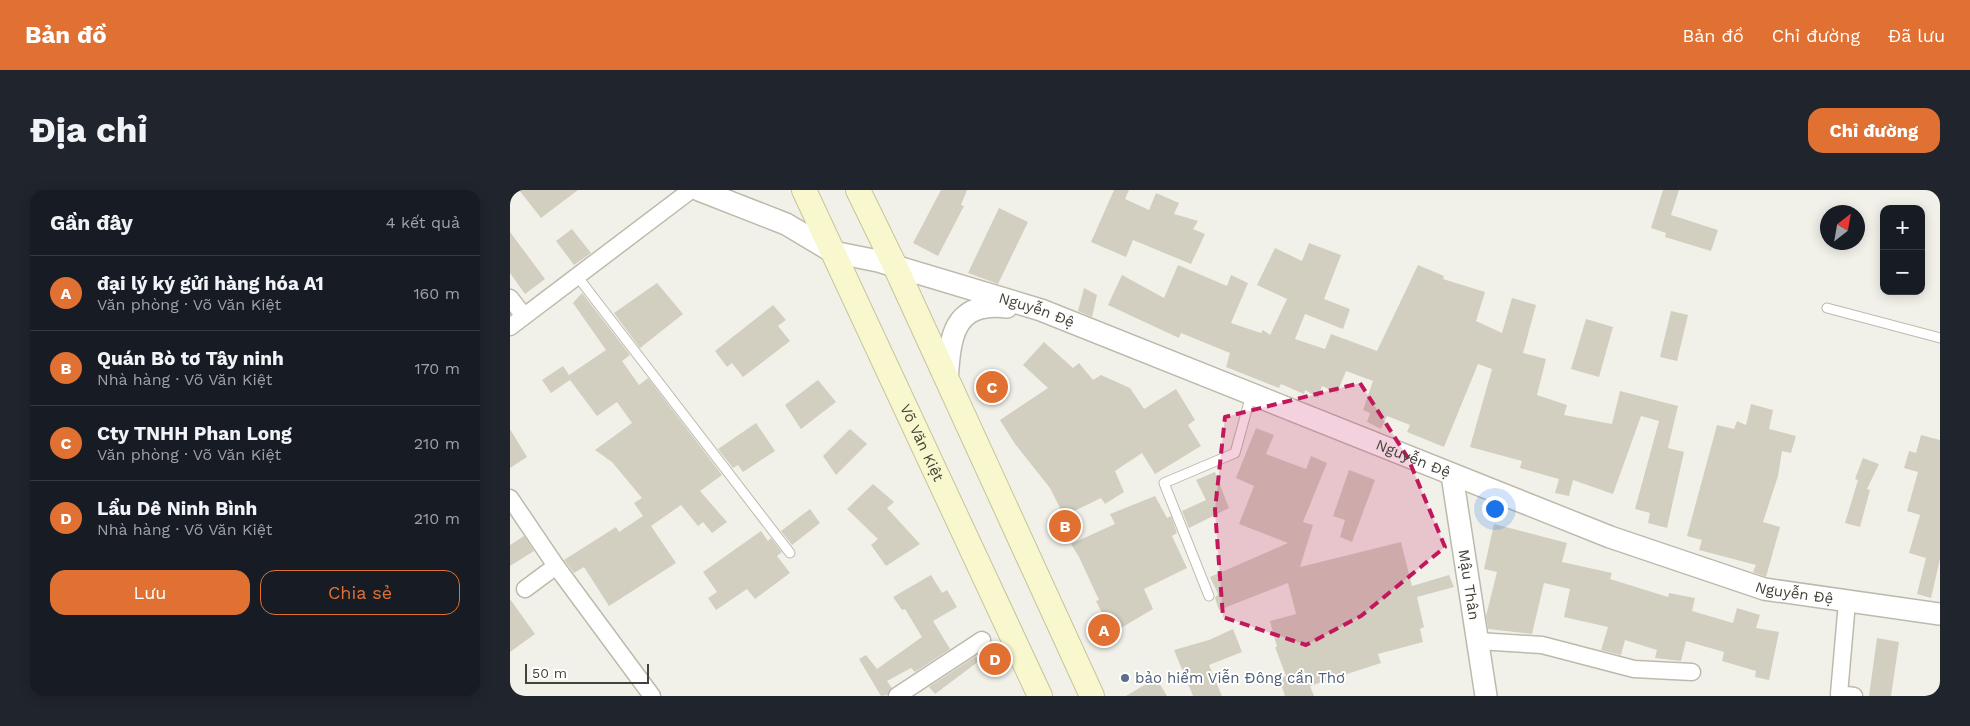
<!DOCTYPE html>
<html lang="vi">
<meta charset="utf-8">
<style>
:root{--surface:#171b24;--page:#20242c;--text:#f1f3f6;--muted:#9ea1a6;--line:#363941;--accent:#e07132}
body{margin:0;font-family:"Work Sans",sans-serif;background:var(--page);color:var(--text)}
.controls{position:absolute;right:15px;top:15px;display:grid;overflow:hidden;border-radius:10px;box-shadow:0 2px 12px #0003}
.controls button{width:45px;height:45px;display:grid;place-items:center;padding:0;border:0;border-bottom:1px solid var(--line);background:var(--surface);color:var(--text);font:25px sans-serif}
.compass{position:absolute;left:1310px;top:15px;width:45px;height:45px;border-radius:50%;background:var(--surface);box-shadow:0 2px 12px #0003;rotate:31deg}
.scale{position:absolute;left:15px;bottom:12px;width:124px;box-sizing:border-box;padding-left:5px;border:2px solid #454338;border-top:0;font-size:14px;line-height:18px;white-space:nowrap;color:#454338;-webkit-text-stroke:4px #fff;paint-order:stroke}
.you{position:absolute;left:984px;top:318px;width:18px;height:18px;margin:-12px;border:4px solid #fff;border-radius:50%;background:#1a73e8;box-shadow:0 0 0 8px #1a73e833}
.badge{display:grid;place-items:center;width:32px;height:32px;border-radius:50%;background:var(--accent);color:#fff;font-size:16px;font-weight:700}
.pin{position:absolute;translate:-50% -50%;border:2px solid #fff;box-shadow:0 1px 5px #0006}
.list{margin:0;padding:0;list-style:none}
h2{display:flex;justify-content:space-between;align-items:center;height:65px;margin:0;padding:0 20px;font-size:21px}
h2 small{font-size:16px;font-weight:400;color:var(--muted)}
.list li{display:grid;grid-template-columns:32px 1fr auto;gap:15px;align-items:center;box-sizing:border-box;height:75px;padding:0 20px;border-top:1px solid var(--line)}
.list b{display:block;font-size:19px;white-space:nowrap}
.list p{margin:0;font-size:16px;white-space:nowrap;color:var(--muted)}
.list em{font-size:16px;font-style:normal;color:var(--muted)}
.actions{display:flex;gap:10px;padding:15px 20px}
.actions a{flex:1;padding:11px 0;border:1px solid var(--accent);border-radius:15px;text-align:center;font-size:18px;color:var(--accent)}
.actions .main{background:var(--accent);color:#fff}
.map{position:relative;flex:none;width:1430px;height:506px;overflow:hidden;border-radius:15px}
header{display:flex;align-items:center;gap:30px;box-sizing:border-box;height:70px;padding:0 25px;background:var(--accent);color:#fff}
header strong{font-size:24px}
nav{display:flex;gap:28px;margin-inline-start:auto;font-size:18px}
.intro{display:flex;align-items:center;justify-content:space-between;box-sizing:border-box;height:120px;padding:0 30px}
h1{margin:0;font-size:35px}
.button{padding:12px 22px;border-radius:15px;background:var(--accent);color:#fff;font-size:18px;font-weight:700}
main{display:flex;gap:30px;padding:0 30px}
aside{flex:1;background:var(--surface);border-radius:15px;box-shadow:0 2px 12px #0003}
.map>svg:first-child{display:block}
.building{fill:#d2cfc0}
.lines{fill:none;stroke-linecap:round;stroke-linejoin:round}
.service-casing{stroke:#bdbaac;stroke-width:11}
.minor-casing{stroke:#bdbaac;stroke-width:19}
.tertiary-casing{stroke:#bdbaac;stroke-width:24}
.secondary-casing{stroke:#c6c49a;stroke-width:26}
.service{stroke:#fff;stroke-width:9}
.minor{stroke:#fff;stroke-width:16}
.tertiary{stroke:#fff;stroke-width:21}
.secondary{stroke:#f8f7cd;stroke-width:24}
.marked{fill:#c2185b;fill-opacity:0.2;stroke:#c2185b;stroke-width:4;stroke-dasharray:10 6;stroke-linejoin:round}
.service-dot{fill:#5c6f8a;stroke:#fff;stroke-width:2}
.labels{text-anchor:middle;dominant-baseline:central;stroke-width:4;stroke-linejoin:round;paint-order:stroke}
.street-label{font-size:15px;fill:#454338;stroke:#fff}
.service-label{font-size:15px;fill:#4e5e75;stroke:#fff;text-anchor:start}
</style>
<header>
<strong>Bản đồ</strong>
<nav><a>Bản đồ</a><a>Chỉ đường</a><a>Đã lưu</a></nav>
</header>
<div class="intro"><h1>Địa chỉ</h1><a class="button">Chỉ đường</a></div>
<main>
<aside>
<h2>Gần đây<small>4 kết quả</small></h2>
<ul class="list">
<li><span class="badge">A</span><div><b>đại lý ký gửi hàng hóa A1</b><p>Văn phòng · Võ Văn Kiệt</p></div><em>160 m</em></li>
<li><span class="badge">B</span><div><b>Quán Bò tơ Tây ninh</b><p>Nhà hàng · Võ Văn Kiệt</p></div><em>170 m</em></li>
<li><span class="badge">C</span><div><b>Cty TNHH Phan Long</b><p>Văn phòng · Võ Văn Kiệt</p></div><em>210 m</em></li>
<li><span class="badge">D</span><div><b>Lẩu Dê Ninh Bình</b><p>Nhà hàng · Võ Văn Kiệt</p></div><em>210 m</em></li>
</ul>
<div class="actions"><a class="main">Lưu</a><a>Chia sẻ</a></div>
</aside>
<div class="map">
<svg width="1430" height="506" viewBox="0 0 1430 506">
<rect width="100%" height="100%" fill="#f2f1e9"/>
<g class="building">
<polygon points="9,0 68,0 31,28"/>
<polygon points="431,0 457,0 451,15 454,16 428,66 403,53"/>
<polygon points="604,0 619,0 615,9 639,20 646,3 669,13 664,24 688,31 683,39 695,44 681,74 623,50 616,67 581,52"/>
<polygon points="1153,0 1169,0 1161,25 1208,40 1201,61 1155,47 1156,43 1141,38"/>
<polygon points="489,18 518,32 488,94 458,83"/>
<polygon points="62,39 81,63 64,75 46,51"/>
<polygon points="0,42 35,89 15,104 0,83"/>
<polygon points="799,53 831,65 814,109 840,119 833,139 795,124 785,149 815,159 821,144 867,161 908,75 934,86 933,89 975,102 966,131 992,143 1002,108 1026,115 1013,163 1036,169 1027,205 1057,215 1054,225 1102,234 1110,201 1168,216 1158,258 1174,262 1157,338 1138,333 1140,323 1125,319 1149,231 1131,226 1103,304 1063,290 1059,306 1045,303 1049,289 1010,278 1012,271 960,257 982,179 968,174 934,257 897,242 900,235 877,226 871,239 857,232 860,223 853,220 863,191 836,181 827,203 812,196 808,208 795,200 794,204 771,194 769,198 716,177 720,163 671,143 669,148 598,115 612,85 654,108 668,75 717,96 721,85 738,93 721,133 751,143 753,140 760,145 777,109 747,95 765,58 792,71"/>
<polygon points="147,93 173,124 130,158 104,123"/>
<polygon points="574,98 587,105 582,127 568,121"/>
<polygon points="72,103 120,165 112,171 129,195 138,188 212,285 190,301 217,332 202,343 193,332 188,336 171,315 141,336 166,373 99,416 74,377 64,383 54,370 106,337 109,342 133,326 124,313 132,308 102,272 85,260 122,233 107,212 87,226 60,190 41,203 32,190 53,176 59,185 96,160 63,113"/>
<polygon points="263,115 276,130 268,136 280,151 233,187 222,173 217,177 205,161"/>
<polygon points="1161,121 1178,125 1167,171 1150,167"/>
<polygon points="1076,129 1103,137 1089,187 1061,179"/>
<polygon points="534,152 563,178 569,173 583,190 591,185 620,198 634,219 666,199 685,230 678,235 691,256 645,284 632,263 605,281 614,302 595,314 591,308 554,326 540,298 505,254 490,230 538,198 513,175"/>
<polygon points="308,190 326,212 291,239 275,215"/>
<polygon points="1241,214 1263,220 1259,239 1286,246 1281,263 1272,261 1268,286 1253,332 1270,337 1256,387 1243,382 1246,375 1189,360 1192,350 1177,346 1207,235 1224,239 1227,231 1236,235"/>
<polygon points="246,233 265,261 233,282 228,275 223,278 208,259"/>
<polygon points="746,238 764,245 756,264 796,279 801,266 817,273 793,332 803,335 790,377 891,352 902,396 939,385 944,397 907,407 914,437 910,439 913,452 868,464 871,473 800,496 804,506 775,506 769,488 776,486 765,457 767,457 760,431 786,424 778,393 709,420 705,408 708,404 700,387 778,353 729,334 744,296 726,288"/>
<polygon points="0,239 17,267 0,278"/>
<polygon points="340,239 357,254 326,285 313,266"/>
<polygon points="1411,245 1430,250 1430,369 1421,408 1407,404 1416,368 1399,363 1410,325 1397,321 1408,282 1394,278 1399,261 1406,263"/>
<polygon points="1353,268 1369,274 1357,299 1360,300 1350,337 1335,333 1348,290 1345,289"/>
<polygon points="839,280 865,290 842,352 830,347 835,330 823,326"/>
<polygon points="705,282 719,318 679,338 672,321 696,310 686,290"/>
<polygon points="363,294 384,312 377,318 410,354 376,376 361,355 368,349 337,319"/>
<polygon points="645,306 657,328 661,326 667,343 662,346 677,378 634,399 643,419 606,441 598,425 594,427 586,411 589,410 569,367 561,354 605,334 600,324"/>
<polygon points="300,319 310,333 282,355 271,341"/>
<polygon points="984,334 1057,353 1052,372 1102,383 1100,389 1158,407 1159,403 1185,408 1182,421 1223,433 1227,418 1250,425 1246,438 1269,442 1259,490 1245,487 1246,481 1212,471 1214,462 1176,451 1171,471 1145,468 1147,460 1115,450 1111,465 1091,460 1098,437 1054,427 1060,399 1034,393 1022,444 978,439 976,426 987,382 974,379"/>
<polygon points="251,341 258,351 261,348 272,362 267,366 280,383 245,409 237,399 206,420 198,408 207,402 193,382"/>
<polygon points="14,346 24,361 0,376 0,355"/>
<polygon points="421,385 432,403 437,400 447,417 423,431 440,459 405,482 401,478 377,491 382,498 377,505 371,506 349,469 356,465 367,479 412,447 395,419 392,420 383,407"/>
<polygon points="0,409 25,444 0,462"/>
<polygon points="723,439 732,462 699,475 712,506 683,506 664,460 699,450"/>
<polygon points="1367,448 1389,452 1381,506 1359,506"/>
<polygon points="466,466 469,471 425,504 419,497"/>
<polygon points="646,488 657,506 616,506"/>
</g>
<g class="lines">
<g class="service-casing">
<g id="service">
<polyline points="67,86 280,363"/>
<polyline points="1317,118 1430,148"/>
<polyline points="699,406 654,293 725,263 741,205"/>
</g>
</g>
<g class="minor-casing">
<g id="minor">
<polyline points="0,108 14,126"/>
<polyline points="0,137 181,0"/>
<polyline points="0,308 46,376 142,506"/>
<polyline points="15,399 46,376"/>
<polyline points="1337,412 1329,504 1344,506"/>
<polyline points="968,451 1032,455 1124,479 1182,482"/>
<polyline points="387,506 472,450"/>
</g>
</g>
<g class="tertiary-casing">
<g id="tertiary">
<path id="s1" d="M189,0l87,34 47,28 45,9 163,49 569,227 154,52 176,25"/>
<path d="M437,191c3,-43 5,-80 60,-74"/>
<path id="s2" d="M942,285l34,221"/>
</g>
</g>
<g class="secondary-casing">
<g id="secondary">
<path id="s3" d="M294,0l236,506"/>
<polyline points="348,0 386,78 582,506"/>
</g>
</g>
<use href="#service" class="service"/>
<use href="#minor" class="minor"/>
<use href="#tertiary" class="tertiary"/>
<use href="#secondary" class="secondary"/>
</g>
<path class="marked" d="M850,193l48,75 37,89 -84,69 -55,29 -83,-28 -8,-107 10,-93z"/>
<circle class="service-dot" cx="615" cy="488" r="5"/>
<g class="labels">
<g class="street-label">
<text stroke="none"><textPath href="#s1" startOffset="360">Nguyễn Đệ</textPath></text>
<text stroke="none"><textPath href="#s3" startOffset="279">Võ Văn Kiệt</textPath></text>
<text stroke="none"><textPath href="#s1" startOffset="765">Nguyễn Đệ</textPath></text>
<text stroke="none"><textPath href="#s2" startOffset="111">Mậu Thân</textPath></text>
<text stroke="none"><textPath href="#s1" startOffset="1170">Nguyễn Đệ</textPath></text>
</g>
<g class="service-label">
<text x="625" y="488">bảo hiểm Viễn Đông cần Thơ</text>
</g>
</g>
</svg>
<div class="controls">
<button>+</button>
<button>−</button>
</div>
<svg class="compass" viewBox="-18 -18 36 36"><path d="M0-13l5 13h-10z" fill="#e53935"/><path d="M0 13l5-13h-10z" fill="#9ea1a6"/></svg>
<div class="scale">50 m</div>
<div class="you"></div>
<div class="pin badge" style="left:594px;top:440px">A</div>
<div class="pin badge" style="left:555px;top:336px">B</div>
<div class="pin badge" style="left:482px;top:197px">C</div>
<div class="pin badge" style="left:485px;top:469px">D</div>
</div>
</main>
